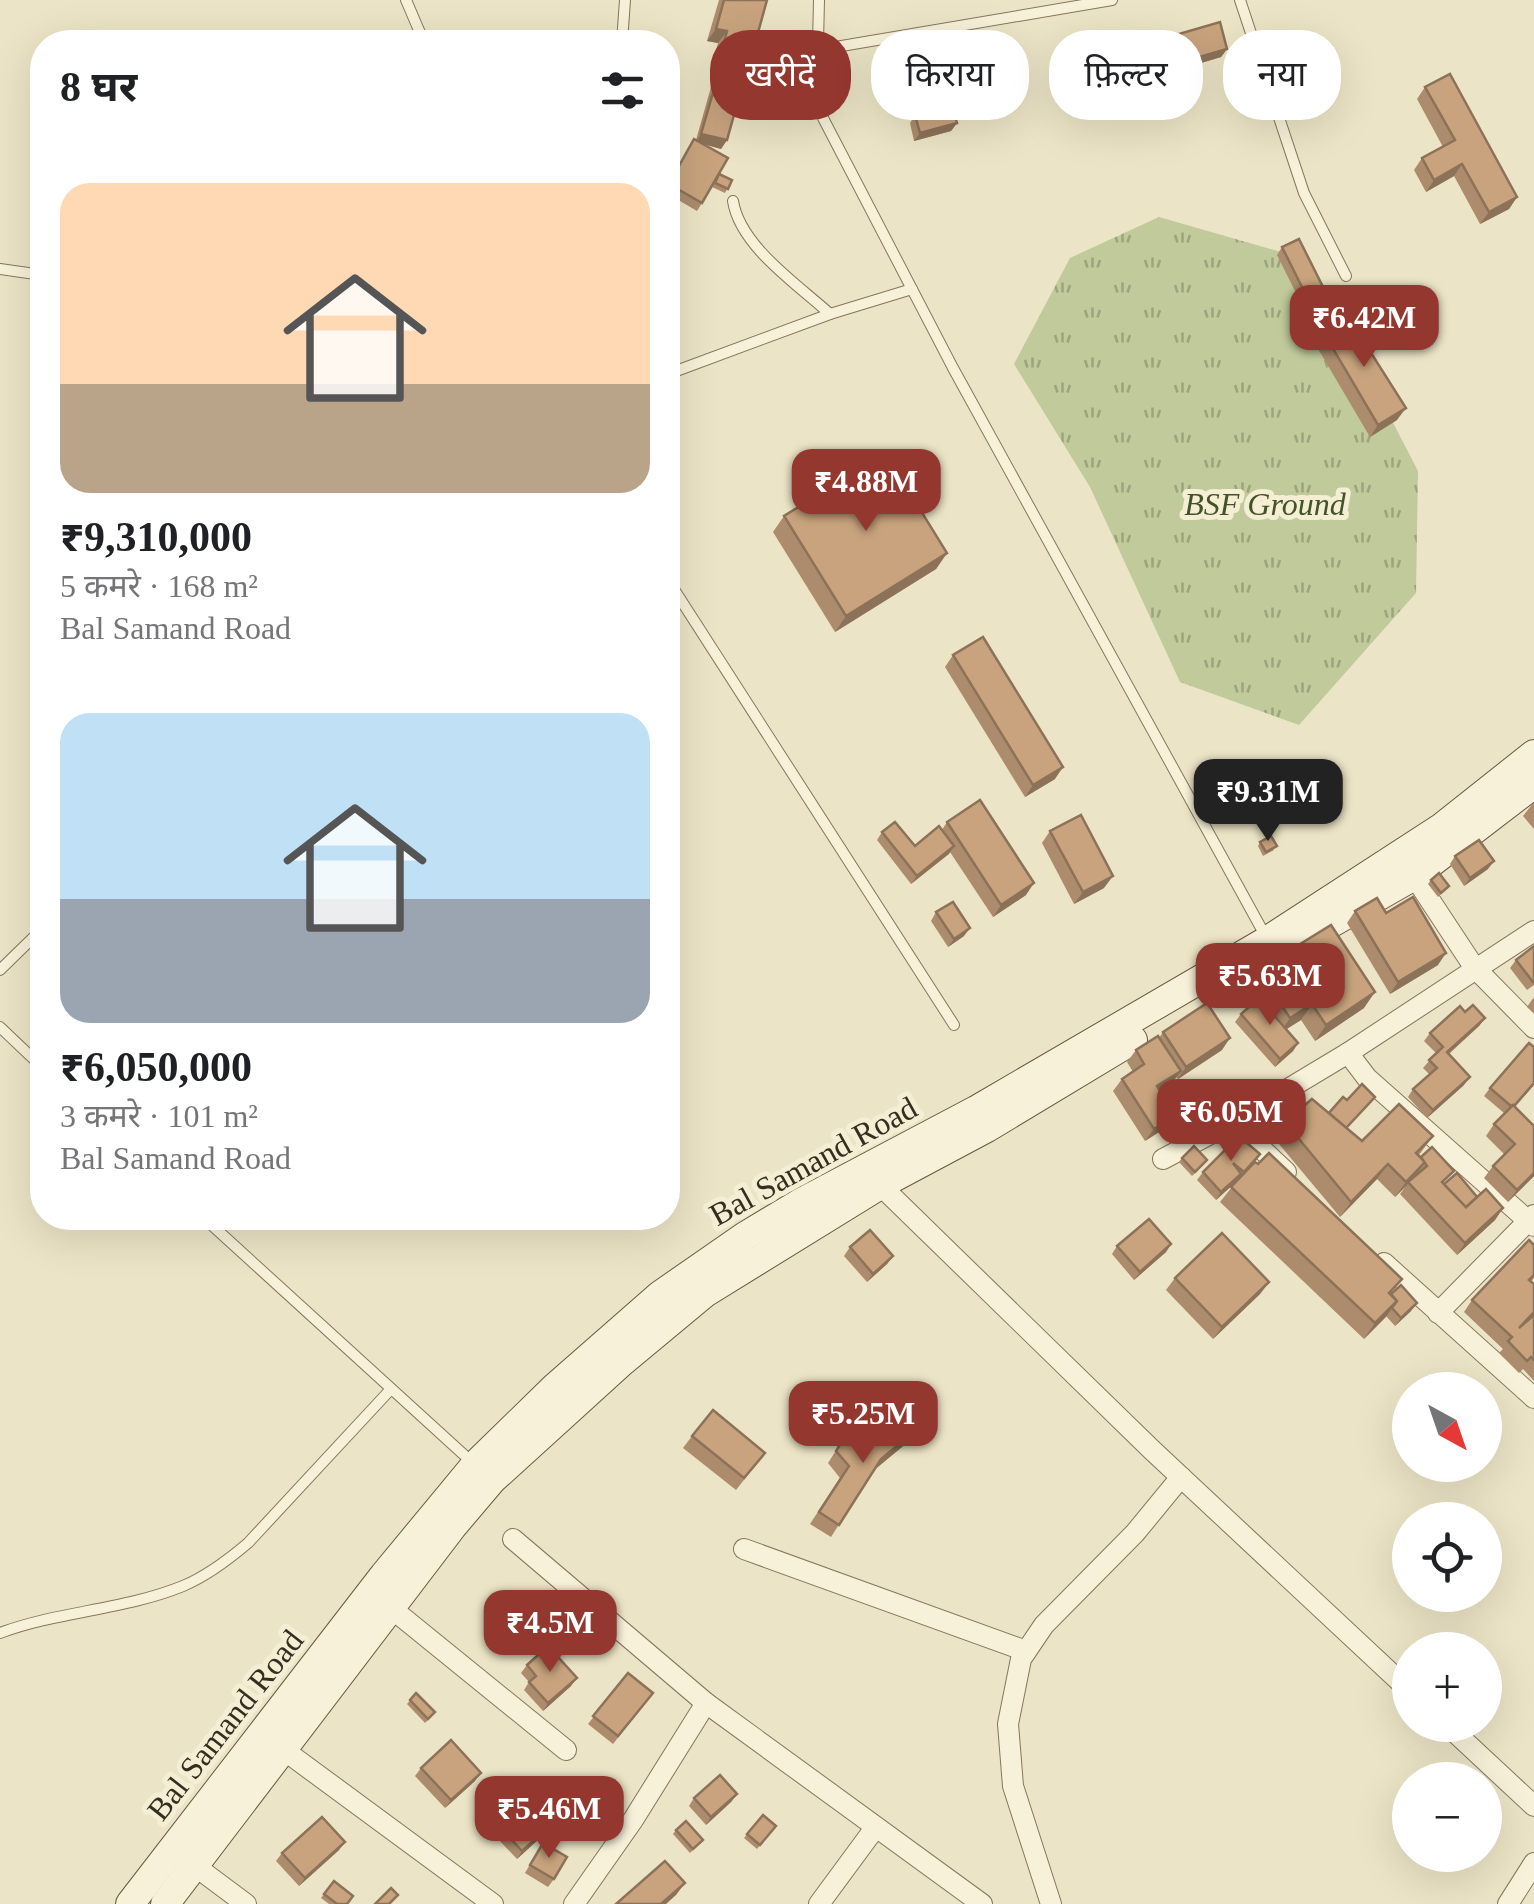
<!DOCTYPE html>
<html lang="hi">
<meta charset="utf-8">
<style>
:root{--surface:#fff;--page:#f6f6f6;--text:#202124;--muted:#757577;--accent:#93372f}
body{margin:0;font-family:"Times New Roman","Noto Sans Devanagari",serif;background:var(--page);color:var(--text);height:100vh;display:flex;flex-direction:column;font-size:38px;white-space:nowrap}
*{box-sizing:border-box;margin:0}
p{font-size:32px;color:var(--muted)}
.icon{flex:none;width:55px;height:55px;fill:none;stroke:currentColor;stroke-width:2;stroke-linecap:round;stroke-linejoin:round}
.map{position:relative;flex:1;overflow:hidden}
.panel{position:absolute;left:30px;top:30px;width:650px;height:1200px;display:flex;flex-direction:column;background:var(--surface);border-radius:40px;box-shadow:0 10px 40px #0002}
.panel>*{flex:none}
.banner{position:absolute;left:710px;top:30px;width:672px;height:90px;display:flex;gap:20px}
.needle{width:65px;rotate:140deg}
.buttons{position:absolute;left:1392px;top:1372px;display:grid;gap:20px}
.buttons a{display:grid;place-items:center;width:110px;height:110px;border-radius:50%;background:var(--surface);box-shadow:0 10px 40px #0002;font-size:50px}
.price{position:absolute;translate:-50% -85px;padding:0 22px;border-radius:20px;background:var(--accent);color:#fff;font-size:32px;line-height:65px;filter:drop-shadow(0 2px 5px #0008)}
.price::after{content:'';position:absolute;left:50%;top:60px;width:30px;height:22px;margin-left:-15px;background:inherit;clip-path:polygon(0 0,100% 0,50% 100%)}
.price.on{background:#222;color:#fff}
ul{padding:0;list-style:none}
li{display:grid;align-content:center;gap:20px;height:530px;padding:0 30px}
li span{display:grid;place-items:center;height:310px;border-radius:30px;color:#555}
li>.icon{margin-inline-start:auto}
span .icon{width:180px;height:180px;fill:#fffc;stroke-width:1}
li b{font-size:42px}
h2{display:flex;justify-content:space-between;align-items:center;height:120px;padding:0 30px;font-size:42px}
.chip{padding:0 35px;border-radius:40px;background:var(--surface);box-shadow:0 10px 40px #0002;font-size:35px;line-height:90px}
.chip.on{background:var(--accent);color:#fff}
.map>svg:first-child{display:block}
.grass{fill:url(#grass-tufts)}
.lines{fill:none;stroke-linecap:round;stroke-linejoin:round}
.lane-casing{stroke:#86765c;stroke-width:12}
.street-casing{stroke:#86765c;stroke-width:22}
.secondary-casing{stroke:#68573f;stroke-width:30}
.lane{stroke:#f7f1d9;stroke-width:10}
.street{stroke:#f7f1d9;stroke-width:20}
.secondary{stroke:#f7f1d9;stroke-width:28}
.wall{fill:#ac8c6c}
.shaded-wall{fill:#8c7258}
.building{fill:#c8a37d;stroke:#8c7258;stroke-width:2.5}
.labels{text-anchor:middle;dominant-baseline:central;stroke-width:10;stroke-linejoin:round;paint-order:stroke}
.park-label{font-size:32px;font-style:italic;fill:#445327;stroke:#f4eed5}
.street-label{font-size:32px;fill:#372d1f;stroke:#f4eed5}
</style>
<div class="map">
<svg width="1534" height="1904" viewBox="0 0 1534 1904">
<defs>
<pattern id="grass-tufts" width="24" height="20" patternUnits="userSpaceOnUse" patternTransform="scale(2.5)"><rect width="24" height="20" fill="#c0ca9a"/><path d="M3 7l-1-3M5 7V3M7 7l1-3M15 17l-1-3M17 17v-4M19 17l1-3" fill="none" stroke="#9da47d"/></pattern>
</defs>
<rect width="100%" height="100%" fill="#ece4c6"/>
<polygon class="grass" points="1159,217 1309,260 1418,471 1416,593 1299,725 1180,682 1090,487 1014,364 1070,258"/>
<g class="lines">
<defs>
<g id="lane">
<polyline points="406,0 424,42"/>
<polyline points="819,0 817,86 823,118 953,368 1266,937"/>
<polyline points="1240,0 1304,193 1346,276"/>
<polyline points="622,42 625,0"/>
<polyline points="818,50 1112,0"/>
<path d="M733,201C740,246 797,284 830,314"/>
<polyline points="0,269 42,275"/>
<polyline points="668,374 830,314 912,289"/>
<polyline points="668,580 954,1025"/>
<polyline points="0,970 42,929"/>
<polyline points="0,1027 42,1067"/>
<polyline points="204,1218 474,1464"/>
<path d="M0,1633C59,1611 124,1610 183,1586C207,1576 228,1560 248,1543L391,1389"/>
</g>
<g id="street">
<polyline points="1414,876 1474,967 1534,1028"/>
<polyline points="1348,1053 1367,1078 1534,1226"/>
<polyline points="1233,1122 1286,1172"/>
<polyline points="1163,1159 1233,1122 1348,1053 1534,931"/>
<polyline points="880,1185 1152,1450 1410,1691"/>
<polyline points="1384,1263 1534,1398"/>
<polyline points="1438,1313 1534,1215"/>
<polyline points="513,1539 706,1703 982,1904"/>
<polyline points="744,1549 1026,1651"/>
<polyline points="391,1608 566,1750"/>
<polyline points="1447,1725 1534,1806"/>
<polyline points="273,1742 493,1904"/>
<polyline points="195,1866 246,1904"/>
<polyline points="574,1904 633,1820 706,1703"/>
<polyline points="819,1904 875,1828"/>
<polyline points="1051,1904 1013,1786 1008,1724 1021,1659 1044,1625 1135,1533 1181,1477"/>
<polyline points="1508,1904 1534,1863"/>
</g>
<g id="secondary">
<polyline points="1286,949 1414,876 1534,784"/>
<polyline points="130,1904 384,1575 475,1465 555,1387 660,1295 745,1236 800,1203 976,1110 1268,940 1442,827 1534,754"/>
<polyline points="165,1904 453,1526 492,1480 622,1362 705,1293 880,1185 987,1128 1133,1040"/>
</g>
</defs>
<use href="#lane" class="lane-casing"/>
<use href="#street" class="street-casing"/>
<use href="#secondary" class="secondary-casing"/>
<use href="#lane" class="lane"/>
<use href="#street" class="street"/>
<use href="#secondary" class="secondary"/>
</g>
<g class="wall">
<polygon points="719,0 767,0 751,58 743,70 713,62 718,43 707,41"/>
<polygon points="1151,42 1227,49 1221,57 1191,66 1187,54 1149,65 1145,50"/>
<polygon points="719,72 727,140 721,149 701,143 702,203 697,211 668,194 668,185 688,148 694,139 696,140 713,80"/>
<polygon points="1425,87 1517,197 1509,209 1480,224 1454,176 1426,192 1414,170 1422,158 1443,147 1417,99"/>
<polygon points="933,114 957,123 951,131 914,141 910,123 915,115"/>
<polygon points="719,174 732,180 725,193 712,187"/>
<polygon points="1282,247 1321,303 1305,311 1277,255"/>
<polygon points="1322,330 1397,420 1370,437 1314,342"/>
<polygon points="784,516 947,553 936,569 835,632 773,532"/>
<polygon points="953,655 1055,779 1025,797 945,667"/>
<polygon points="1534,802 1534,829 1523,816"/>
<polygon points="947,822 1026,895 993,917 950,852 911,884 877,840 882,832 915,846 942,830"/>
<polygon points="1050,831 1104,888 1074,904 1042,843"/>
<polygon points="1260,842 1274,850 1263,856 1258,846"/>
<polygon points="1455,856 1488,869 1464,886 1450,864"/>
<polygon points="1431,880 1449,886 1438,897 1428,884"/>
<polygon points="1355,911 1386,913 1438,965 1390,994 1347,923"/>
<polygon points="936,912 964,936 948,947 931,921"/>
<polygon points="1534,946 1534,985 1527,990 1510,968 1516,960"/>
<polygon points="1258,970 1364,1008 1315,1041 1301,1020 1286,1029 1298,1043 1293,1051 1275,1067 1235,1022 1241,1014 1257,1000 1247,986"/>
<polygon points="1534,997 1534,1013 1527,1007"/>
<polygon points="1465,1012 1485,1018 1479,1026 1449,1054 1464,1085 1427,1118 1408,1097 1413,1089 1429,1074 1423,1068 1436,1053 1424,1041 1430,1033"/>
<polygon points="1163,1032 1222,1050 1178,1079 1176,1077 1172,1083 1160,1091 1185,1113 1172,1122 1172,1120 1167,1127 1145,1141 1113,1091 1122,1079 1133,1072 1127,1062 1136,1050 1159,1038"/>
<polygon points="1534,1047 1534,1085 1515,1107 1534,1176 1508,1202 1484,1178 1493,1166 1505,1155 1486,1136 1494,1124 1504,1113 1484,1096 1490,1088"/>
<polygon points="1375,1097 1347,1128 1362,1141 1433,1136 1419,1155 1444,1184 1503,1208 1495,1220 1457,1255 1400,1194 1406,1186 1395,1197 1377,1179 1340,1217 1274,1138 1285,1122 1329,1113 1347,1100"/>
<polygon points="1182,1158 1204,1164 1192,1176 1179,1162"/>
<polygon points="1254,1162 1392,1294 1411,1311 1395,1326 1386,1316 1364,1339 1220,1202 1236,1182 1216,1200 1197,1180 1203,1172"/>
<polygon points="1171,1244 1166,1252 1134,1280 1112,1254 1117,1246"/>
<polygon points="1534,1245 1534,1278 1531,1282 1534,1285 1534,1381 1523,1369 1519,1373 1499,1353 1503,1349 1464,1312 1472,1300"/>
<polygon points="850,1247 893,1256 887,1264 867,1282 844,1256"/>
<polygon points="1175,1278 1269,1282 1260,1294 1213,1339 1166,1290"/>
<polygon points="916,1430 908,1442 874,1470 831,1537 810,1524 840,1478 828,1463 844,1438 860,1449"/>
<polygon points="692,1436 765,1453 736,1490 683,1448"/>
<polygon points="527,1665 571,1686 543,1711 524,1690 529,1682 521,1673"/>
<polygon points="628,1673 647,1701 613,1744 588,1724"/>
<polygon points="416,1693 432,1716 425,1723 407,1704"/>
<polygon points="421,1768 475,1781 445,1808 415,1776"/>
<polygon points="737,1794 731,1802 706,1825 689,1806 694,1798"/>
<polygon points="763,1815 776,1826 757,1849 744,1838"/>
<polygon points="559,1818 553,1826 517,1859 497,1838 503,1830"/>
<polygon points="676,1830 703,1840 690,1853 673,1834"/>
<polygon points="339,1850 299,1886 276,1861 282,1853"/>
<polygon points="538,1851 554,1879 548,1887 525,1873"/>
<polygon points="334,1881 347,1904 329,1904 321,1898"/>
</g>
<g class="shaded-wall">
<polygon points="716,29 727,31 718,43 707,41"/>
<polygon points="1193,46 1187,54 1149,65 1155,57"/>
<polygon points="1227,49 1221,57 1191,66 1196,58"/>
<polygon points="722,50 751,58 743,70 713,62"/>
<polygon points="957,123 951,131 914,141 920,133"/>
<polygon points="701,134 727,140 721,149 696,142"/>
<polygon points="1462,164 1454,176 1426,192 1434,180"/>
<polygon points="1517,197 1509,209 1480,224 1489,212"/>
<polygon points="1327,295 1321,303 1305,311 1310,303"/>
<polygon points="1406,408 1397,420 1370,437 1378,425"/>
<polygon points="947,553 936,569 835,632 846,616"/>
<polygon points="1063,767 1055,779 1025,797 1033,785"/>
<polygon points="954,846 949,854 911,884 917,876"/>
<polygon points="1494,861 1488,869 1464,886 1470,878"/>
<polygon points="1113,876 1104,888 1074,904 1083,892"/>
<polygon points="1034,883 1026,895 993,917 1001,905"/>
<polygon points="970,928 964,936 948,947 954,939"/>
<polygon points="1446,953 1438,965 1390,994 1398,982"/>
<polygon points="1375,992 1364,1008 1315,1041 1326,1025"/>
<polygon points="1312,1004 1301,1020 1279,1034 1290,1018"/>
<polygon points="1485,1018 1479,1026 1441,1060 1447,1052"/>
<polygon points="1230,1038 1222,1050 1178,1079 1186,1067"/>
<polygon points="1298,1043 1293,1051 1275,1067 1280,1059"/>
<polygon points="1181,1071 1172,1083 1148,1098 1157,1086"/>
<polygon points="1470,1077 1464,1085 1427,1118 1433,1110"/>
<polygon points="1175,1115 1167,1127 1145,1141 1154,1129"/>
<polygon points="1425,1162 1414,1178 1395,1197 1406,1182"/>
<polygon points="1388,1164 1377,1179 1340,1217 1351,1202"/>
<polygon points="1534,1173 1534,1176 1508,1202 1517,1190"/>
<polygon points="1241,1174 1236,1182 1216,1200 1221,1192"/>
<polygon points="1503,1208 1495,1220 1457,1255 1465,1243"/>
<polygon points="1171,1244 1166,1252 1134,1280 1140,1272"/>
<polygon points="893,1256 887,1264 867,1282 873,1274"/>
<polygon points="1269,1282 1260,1294 1213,1339 1222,1327"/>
<polygon points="1397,1301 1386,1317 1364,1339 1375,1323"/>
<polygon points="1417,1303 1411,1311 1395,1326 1401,1318"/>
<polygon points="916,1430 908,1442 873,1471 881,1459"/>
<polygon points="577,1678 571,1686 543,1711 548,1703"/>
<polygon points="481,1773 475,1781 445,1808 451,1800"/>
<polygon points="737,1794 731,1802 706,1825 711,1817"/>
<polygon points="559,1818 553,1826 517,1859 522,1851"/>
<polygon points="345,1842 339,1850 299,1886 305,1878"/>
<polygon points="685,1883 676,1895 666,1904 661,1904"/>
</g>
<g class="building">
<polygon points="724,0 767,0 751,58 722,50 727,31 716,29"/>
<polygon points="1220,22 1227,49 1196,58 1193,46 1155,57 1151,42"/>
<polygon points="719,72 744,79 727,140 701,134"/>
<polygon points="1450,74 1517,197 1489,212 1462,164 1434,180 1422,158 1455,140 1425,87"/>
<polygon points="953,109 957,123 920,133 915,115 932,110 933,114"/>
<polygon points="694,139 728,158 702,203 669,184"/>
<polygon points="719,174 732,180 728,189 715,183"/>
<polygon points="1299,239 1327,295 1310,303 1282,247"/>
<polygon points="1347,315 1406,408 1378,425 1322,330"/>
<polygon points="885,453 947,553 846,616 784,516"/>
<polygon points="983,637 1063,767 1033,785 953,655"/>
<polygon points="980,800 1034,883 1001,905 947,822"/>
<polygon points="1081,815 1113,876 1083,892 1050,831"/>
<polygon points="895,822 915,846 939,826 954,846 917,876 882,832"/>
<polygon points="1271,836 1277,846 1266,852 1260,842"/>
<polygon points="1479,840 1494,861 1470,878 1455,856"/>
<polygon points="1439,873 1449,886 1441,893 1431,880"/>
<polygon points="1413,897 1446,953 1398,982 1355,911 1377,898 1386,913"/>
<polygon points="953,902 970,928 954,939 936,912"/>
<polygon points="1331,925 1375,992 1326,1025 1312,1004 1290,1018 1258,970"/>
<polygon points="1534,946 1534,981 1533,982 1516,960"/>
<polygon points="1259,998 1298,1043 1280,1059 1241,1014"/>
<polygon points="1207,1003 1230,1038 1186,1067 1163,1032"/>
<polygon points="1473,1005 1485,1018 1447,1052 1470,1077 1433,1110 1413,1089 1437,1068 1429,1060 1443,1047 1430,1033 1460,1006 1465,1012"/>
<polygon points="1158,1036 1181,1071 1157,1086 1175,1115 1154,1129 1122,1079 1144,1064 1136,1050"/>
<polygon points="1529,1043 1534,1047 1534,1083 1514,1106 1513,1105 1511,1106 1490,1088"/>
<polygon points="1362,1084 1375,1097 1346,1128 1329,1113 1343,1097 1347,1100"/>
<polygon points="1172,1087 1188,1109 1175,1118 1162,1095"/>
<polygon points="1312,1099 1362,1141 1399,1104 1433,1136 1416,1153 1425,1162 1406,1182 1388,1164 1351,1202 1285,1122"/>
<polygon points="1513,1105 1534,1126 1534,1173 1517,1190 1493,1166 1515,1144 1494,1124"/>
<polygon points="1239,1136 1260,1154 1244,1172 1233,1163 1241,1174 1221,1192 1203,1172"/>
<polygon points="1194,1146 1207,1160 1195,1172 1182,1158"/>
<polygon points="1432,1147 1454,1171 1442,1182 1466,1207 1486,1189 1503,1208 1465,1243 1408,1182 1427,1166 1421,1157"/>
<polygon points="1269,1153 1402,1279 1389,1293 1397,1301 1375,1323 1231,1187 1255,1162 1258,1164"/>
<polygon points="1457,1173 1477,1197 1466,1207 1444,1184"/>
<polygon points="1149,1219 1171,1244 1140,1272 1117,1246"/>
<polygon points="870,1230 893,1256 873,1274 850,1247"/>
<polygon points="1222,1233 1269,1282 1222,1327 1175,1278"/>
<polygon points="1529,1240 1534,1245 1534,1275 1529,1280 1534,1284 1534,1312 1519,1328 1534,1315 1534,1360 1531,1357 1527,1361 1508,1341 1512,1337 1472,1300"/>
<polygon points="1401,1285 1417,1303 1401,1318 1392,1308 1397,1301 1391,1294"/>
<polygon points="713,1410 765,1453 744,1478 692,1436"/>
<polygon points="903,1413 916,1430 881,1459 839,1525 819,1512 849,1466 836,1451 844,1438 860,1449"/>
<polygon points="548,1646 577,1678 548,1703 529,1682 536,1676 527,1665"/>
<polygon points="628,1673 653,1693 618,1736 593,1716"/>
<polygon points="416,1693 435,1712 428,1719 410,1700"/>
<polygon points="451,1740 481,1773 451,1800 421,1768"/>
<polygon points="720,1775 737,1794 711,1817 694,1798"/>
<polygon points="539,1797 559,1818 522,1851 503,1830"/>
<polygon points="763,1815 776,1826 760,1845 747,1834"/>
<polygon points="322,1817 345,1842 305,1878 282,1853"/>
<polygon points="686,1821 703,1840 693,1849 676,1830"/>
<polygon points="543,1843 567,1857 554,1879 530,1865"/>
<polygon points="665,1861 685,1883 661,1904 616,1904"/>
<polygon points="334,1881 353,1896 347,1904 337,1904 324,1894"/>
<polygon points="391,1888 398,1895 389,1904 375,1904"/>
</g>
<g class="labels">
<g class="park-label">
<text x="1265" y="504">BSF Ground</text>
</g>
<g class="street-label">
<text transform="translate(813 1161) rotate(-29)">Bal Samand Road</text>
<text transform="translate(225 1725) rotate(-52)">Bal Samand Road</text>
</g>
</g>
</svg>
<div class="buttons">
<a><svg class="needle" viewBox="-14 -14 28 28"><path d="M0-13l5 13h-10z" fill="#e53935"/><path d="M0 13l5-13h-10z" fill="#757577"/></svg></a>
<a><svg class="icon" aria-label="locate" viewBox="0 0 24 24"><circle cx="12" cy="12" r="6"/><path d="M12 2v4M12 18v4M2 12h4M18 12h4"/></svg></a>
<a>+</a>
<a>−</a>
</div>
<b class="price" style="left:1364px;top:370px">₹6.42M</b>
<b class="price" style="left:866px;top:534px">₹4.88M</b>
<b class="price on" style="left:1268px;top:844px">₹9.31M</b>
<b class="price" style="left:1270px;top:1028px">₹5.63M</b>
<b class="price" style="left:1231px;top:1164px">₹6.05M</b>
<b class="price" style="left:863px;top:1466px">₹5.25M</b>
<b class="price" style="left:550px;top:1675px">₹4.5M</b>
<b class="price" style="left:549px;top:1861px">₹5.46M</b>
<div class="banner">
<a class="chip on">खरीदें</a>
<a class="chip">किराया</a>
<a class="chip">फ़िल्टर</a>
<a class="chip">नया</a>
</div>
<section class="panel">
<h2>8 घर<svg class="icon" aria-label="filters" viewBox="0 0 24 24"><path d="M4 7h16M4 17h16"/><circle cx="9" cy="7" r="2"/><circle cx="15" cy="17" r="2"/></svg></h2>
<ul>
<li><span style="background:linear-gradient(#ffd9b3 65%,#b9a48a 0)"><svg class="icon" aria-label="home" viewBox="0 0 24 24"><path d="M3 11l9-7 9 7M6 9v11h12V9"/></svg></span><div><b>₹9,310,000</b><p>5 कमरे · 168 m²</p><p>Bal Samand Road</p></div></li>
<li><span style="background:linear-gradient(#bfe0f5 60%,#9aa5b1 0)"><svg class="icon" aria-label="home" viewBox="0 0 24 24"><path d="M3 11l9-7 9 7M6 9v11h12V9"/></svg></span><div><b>₹6,050,000</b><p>3 कमरे · 101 m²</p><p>Bal Samand Road</p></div></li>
</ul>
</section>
</div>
